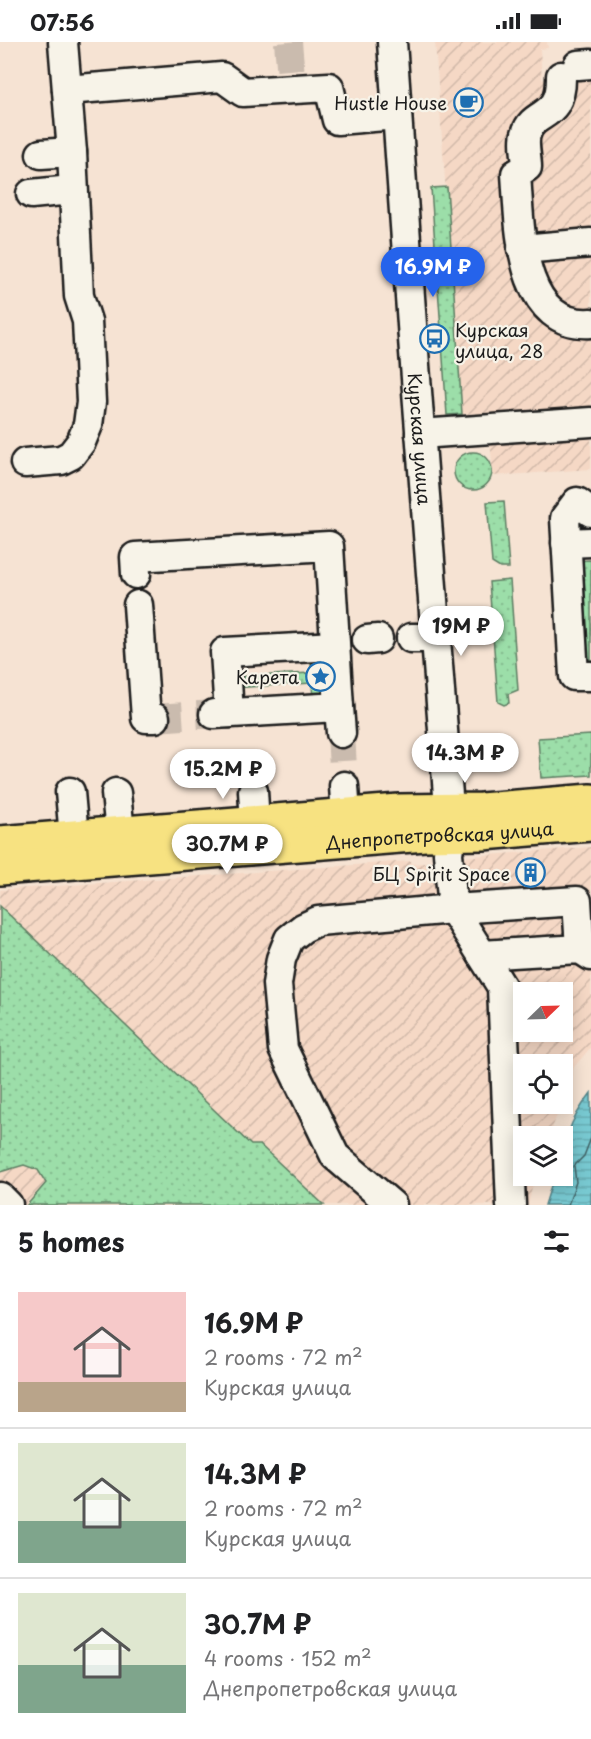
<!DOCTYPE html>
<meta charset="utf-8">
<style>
:root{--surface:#fff;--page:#f2f2f2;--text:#202124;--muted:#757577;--line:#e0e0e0;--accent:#2563eb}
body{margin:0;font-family:"Playpen Sans",sans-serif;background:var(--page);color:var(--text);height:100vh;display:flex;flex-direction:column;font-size:22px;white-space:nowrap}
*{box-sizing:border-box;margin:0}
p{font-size:20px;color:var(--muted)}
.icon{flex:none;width:33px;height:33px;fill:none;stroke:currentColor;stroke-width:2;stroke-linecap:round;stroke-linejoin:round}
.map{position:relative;height:1163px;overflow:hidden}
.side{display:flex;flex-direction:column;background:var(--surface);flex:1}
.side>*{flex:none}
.needle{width:39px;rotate:67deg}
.fabs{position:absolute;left:513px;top:940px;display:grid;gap:12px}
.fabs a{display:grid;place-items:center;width:60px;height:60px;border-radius:0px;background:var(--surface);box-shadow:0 3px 15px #0003;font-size:30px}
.price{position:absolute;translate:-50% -51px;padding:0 14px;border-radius:21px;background:#fff;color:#222;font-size:20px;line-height:39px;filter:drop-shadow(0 2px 3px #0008)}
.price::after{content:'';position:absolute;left:50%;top:36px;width:18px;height:14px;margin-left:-9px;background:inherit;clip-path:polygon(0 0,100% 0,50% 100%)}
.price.selected{background:var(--accent);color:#fff}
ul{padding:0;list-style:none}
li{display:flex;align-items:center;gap:18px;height:150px;padding:0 18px}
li+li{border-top:2px solid var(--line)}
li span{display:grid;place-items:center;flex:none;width:168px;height:120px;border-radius:0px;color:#555}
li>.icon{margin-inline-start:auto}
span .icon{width:72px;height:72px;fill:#fffc;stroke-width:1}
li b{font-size:26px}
h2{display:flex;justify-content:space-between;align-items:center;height:72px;padding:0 18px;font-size:26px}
.status{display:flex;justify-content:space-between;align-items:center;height:42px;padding:0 30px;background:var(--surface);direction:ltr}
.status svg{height:16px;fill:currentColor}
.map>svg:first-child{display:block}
.industrial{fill:url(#industrial-furrows);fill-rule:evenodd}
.grass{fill:url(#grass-dots);stroke:#5c7d62;stroke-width:1.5}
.water{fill:url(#water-rules);stroke:#538489;stroke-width:1.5}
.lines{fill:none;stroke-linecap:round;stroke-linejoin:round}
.shore{stroke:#416164;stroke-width:1.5}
.minor-tunnel{stroke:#cabbae;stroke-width:28;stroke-dasharray:28 14;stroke-linecap:butt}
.minor-casing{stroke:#1c1c1c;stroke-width:33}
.major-casing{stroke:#1c1c1c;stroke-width:38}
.minor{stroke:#f7f3e8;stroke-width:28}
.major{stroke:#f7e281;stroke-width:33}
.labels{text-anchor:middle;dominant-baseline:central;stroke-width:4.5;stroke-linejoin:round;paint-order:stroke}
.poi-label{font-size:18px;fill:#1c1c1c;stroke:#f7f3e8;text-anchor:end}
.street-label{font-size:18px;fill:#1c1c1c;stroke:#f7f3e8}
</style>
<div class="status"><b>07:56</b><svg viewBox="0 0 49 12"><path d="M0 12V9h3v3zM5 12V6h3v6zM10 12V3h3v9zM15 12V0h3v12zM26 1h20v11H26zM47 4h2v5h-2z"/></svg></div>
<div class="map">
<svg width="591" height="1163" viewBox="0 0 591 1163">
<defs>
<pattern id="industrial-furrows" width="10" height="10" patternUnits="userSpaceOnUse" patternTransform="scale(1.5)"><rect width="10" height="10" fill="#f5d8c5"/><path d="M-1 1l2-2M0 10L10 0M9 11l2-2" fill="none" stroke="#d1b9a9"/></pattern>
<pattern id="grass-dots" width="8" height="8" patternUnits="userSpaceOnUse" patternTransform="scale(1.5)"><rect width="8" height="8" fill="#9cdea9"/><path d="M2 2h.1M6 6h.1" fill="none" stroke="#86be91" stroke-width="1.8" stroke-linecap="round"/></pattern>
<pattern id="water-rules" width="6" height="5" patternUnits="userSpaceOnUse" patternTransform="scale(1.5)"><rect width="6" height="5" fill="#78c9d1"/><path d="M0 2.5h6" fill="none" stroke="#67acb3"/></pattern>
</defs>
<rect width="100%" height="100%" fill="#f6e3d3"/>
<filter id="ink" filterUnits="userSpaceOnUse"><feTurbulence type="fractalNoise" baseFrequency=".0167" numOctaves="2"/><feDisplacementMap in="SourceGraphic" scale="12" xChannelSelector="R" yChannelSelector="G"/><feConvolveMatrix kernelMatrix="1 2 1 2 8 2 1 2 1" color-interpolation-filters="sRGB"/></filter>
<g filter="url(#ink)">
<g class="industrial">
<polygon points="435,0 547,0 548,6 540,7 542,38 572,30 591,29 591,427 493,434 488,371 462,372"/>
<path d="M591,805V1005L574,1025L563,1056L562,1023H524V1062H561L549,1095H524V1134H535L528,1163H0V848L411,819L412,822L435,820L437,817ZM524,951H562V990H524Z"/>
</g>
<g class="grass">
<polygon points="447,145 462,372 447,373 431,146"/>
<circle cx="473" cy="429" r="19"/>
<polygon points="504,459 509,526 500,526 492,521 487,460"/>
<polygon points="591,518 591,643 564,645 556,520"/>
<polygon points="510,538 518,648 508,652 509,661 504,663 498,660 489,540"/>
<polygon points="325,611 325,657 313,658 312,641 233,646 232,635 311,631 311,612"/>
<polygon points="591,693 591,733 541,736 538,696"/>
<polygon points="0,864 251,1103 260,1103 324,1163 27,1163 46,1141 38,1128 24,1123 0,1130"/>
</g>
<path class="water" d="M591,1051V1163H545L554,1134H562C562,1099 570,1078 591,1051Z"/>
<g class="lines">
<polyline class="shore" points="568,1163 576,1140 574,1124 584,1114 591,1096"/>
<g class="minor-tunnel">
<polyline points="288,0 291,34"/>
<polyline points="155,676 214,672"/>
<polyline points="341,691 344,744"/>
</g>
<defs>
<g id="minor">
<path id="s1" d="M392,0L413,297L451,792L448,811L453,867L502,945L511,1163"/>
<polyline points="578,23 591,22"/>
<path d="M561,34C562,79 533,67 526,92C523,101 527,115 527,125L516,132C520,183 518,286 591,281"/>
<polyline points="67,48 222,35 243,50 329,45 337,78 397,73"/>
<polyline points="41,112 72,110"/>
<polyline points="31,152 72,148"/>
<polyline points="522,207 591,201"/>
<polyline points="420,392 591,380"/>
<polyline points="25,421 61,418 71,413 81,400 88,383 91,360 87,279 79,254 72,110 63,0"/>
<polyline points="591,470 577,460 565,476 574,634 591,634"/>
<polyline points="566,501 591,500"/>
<polyline points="136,532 135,515 329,504 339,665 214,672"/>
<polyline points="138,563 146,676 155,676"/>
<polyline points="411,596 436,596"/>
<polyline points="367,598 378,597"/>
<polyline points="339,665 341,691"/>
<polyline points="229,671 225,610 335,604"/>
<polyline points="344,744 346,774"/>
<polyline points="253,749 255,781"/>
<polyline points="70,750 74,795"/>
<polyline points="116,751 120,791"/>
<polyline points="482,913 580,907 591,914"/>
<polyline points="0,1155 8,1163"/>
<polyline points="392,1163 335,1114 283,1007 277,942 281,917 289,897 303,886 318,879 453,867 577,859 580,907"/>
</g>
<g id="major">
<polyline points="0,801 399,769 481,768 591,759"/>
<path id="s2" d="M0,826L425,792L483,791L591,782"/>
</g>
</defs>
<use href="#minor" class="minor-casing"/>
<use href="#major" class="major-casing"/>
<use href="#minor" class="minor"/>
<use href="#major" class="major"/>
</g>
</g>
<defs>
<symbol id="cafe-ring" viewBox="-11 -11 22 22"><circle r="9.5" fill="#f7f3e8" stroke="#1f6fb2" stroke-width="1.5"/><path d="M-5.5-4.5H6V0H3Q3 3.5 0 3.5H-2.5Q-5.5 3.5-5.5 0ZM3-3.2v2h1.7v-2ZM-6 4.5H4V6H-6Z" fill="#1f6fb2"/></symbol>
<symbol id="bus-ring" viewBox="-11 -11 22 22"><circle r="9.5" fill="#f7f3e8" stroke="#1f6fb2" stroke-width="1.5"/><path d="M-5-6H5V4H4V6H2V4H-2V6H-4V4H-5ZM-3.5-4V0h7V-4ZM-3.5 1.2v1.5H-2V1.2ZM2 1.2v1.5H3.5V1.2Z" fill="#1f6fb2"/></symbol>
<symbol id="sight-ring" viewBox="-11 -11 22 22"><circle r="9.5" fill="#f7f3e8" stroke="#1f6fb2" stroke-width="1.5"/><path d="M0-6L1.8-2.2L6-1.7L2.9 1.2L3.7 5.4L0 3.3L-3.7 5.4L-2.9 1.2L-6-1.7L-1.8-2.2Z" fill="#1f6fb2"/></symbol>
<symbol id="building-ring" viewBox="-11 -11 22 22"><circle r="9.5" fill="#f7f3e8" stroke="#1f6fb2" stroke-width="1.5"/><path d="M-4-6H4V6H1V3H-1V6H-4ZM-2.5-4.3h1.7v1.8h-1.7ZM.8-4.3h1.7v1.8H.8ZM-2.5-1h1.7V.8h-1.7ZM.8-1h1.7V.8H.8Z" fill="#1f6fb2"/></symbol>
</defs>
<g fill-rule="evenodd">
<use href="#cafe-ring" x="452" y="44" width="33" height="33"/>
<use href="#bus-ring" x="418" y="280" width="33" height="33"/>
<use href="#sight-ring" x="304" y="618" width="33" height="33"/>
<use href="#building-ring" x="514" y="814" width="33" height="33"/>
</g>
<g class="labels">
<g class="poi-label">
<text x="447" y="60">Hustle House</text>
<text x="455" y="287" text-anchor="start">Курская<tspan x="455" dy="21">улица, 28</tspan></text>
<text x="299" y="634">Карета</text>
<text x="510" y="831">БЦ Spirit Space</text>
</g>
<g class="street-label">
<text stroke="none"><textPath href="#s1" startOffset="398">Курская улица</textPath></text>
<text stroke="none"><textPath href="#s2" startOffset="441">Днепропетровская улица</textPath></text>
</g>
</g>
</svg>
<div class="fabs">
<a><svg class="needle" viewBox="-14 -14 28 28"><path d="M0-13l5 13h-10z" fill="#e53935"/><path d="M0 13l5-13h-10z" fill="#757577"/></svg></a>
<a><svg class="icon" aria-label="locate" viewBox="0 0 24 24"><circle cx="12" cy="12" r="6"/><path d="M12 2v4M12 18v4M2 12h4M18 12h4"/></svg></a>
<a><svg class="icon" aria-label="layers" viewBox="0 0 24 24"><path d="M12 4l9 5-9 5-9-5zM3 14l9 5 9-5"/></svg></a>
</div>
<b class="price selected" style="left:433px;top:256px">16.9M ₽</b>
<b class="price" style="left:461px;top:615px">19M ₽</b>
<b class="price" style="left:465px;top:742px">14.3M ₽</b>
<b class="price" style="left:223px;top:758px">15.2M ₽</b>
<b class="price" style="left:227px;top:833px">30.7M ₽</b>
</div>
<section class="side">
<h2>5 homes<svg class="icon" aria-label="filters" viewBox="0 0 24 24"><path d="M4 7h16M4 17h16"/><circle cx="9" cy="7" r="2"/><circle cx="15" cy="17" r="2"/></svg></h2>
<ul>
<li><span style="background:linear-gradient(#f6c9c9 75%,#b9a48a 0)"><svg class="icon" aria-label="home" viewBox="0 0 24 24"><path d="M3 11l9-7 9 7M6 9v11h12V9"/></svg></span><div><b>16.9M ₽</b><p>2 rooms · 72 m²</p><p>Курская улица</p></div></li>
<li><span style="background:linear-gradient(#dfe7d0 65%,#7fa58c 0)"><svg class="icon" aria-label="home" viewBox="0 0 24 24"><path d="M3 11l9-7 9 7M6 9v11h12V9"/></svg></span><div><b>14.3M ₽</b><p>2 rooms · 72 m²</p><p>Курская улица</p></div></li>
<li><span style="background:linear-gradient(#dfe7d0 60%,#7fa58c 0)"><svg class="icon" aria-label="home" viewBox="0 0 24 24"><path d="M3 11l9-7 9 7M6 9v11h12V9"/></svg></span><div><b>30.7M ₽</b><p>4 rooms · 152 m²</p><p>Днепропетровская улица</p></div></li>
</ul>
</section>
